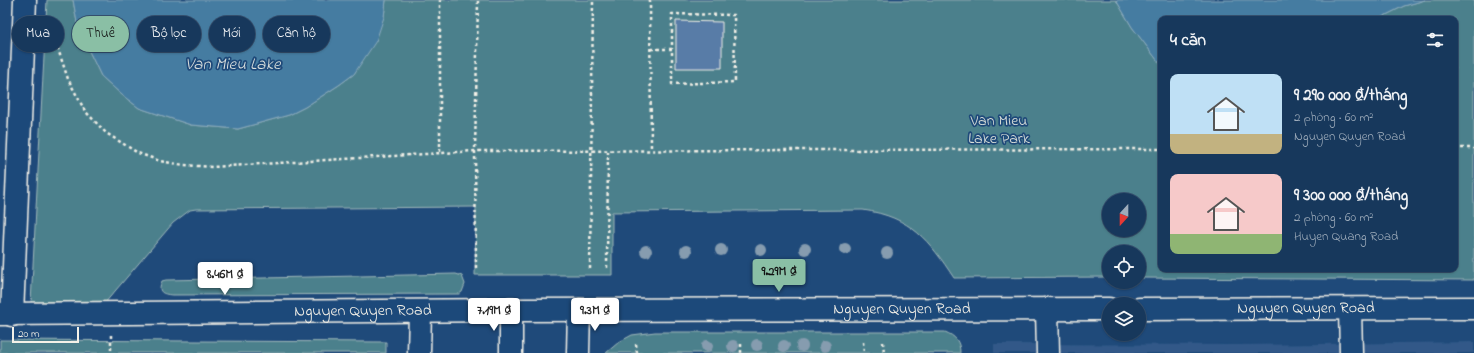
<!DOCTYPE html>
<html lang="vi">
<meta charset="utf-8">
<style>
:root{--surface:#17385c;--page:#244365;--text:#f1f3f6;--muted:#9eacbb;--line:#365272;--accent:#8abfa5}
body{margin:0;font-family:"Indie Flower",sans-serif;background:var(--page);color:var(--text);height:100vh;display:flex;flex-direction:column;font-size:15px;white-space:nowrap}
*{box-sizing:border-box;margin:0}
p{font-size:13px;color:var(--muted)}
.icon{flex:none;width:22px;height:22px;fill:none;stroke:currentColor;stroke-width:2;stroke-linecap:round;stroke-linejoin:round}
.map{position:relative;flex:1;overflow:hidden}
.panel{position:absolute;left:1158px;top:16px;width:300px;height:256px;display:flex;flex-direction:column;background:var(--surface);border-radius:8px;box-shadow:0 1px 3px #0004,0 0 0 1px var(--line)}
.panel>*{flex:none}
.banner{position:absolute;left:12px;top:16px;width:380px;height:36px;display:flex;gap:8px}
.needle{width:26px;rotate:201deg}
.tools{position:absolute;left:1102px;top:193px;display:grid;gap:8px}
.tools a{display:grid;place-items:center;width:44px;height:44px;border-radius:50%;background:var(--surface);box-shadow:0 1px 3px #0004,0 0 0 1px var(--line);font-size:20px}
.scale{position:absolute;left:12px;bottom:10px;width:67px;box-sizing:border-box;padding-left:4px;border:2px solid #f4f1e8;border-top:0;font-size:11px;line-height:14px;white-space:nowrap;color:#f4f1e8;-webkit-text-stroke:3px #1f4a7a;paint-order:stroke}
.price{position:absolute;translate:-50% -34px;padding:0 9px;border-radius:4px;background:#fff;color:#222;font-size:13px;line-height:26px;filter:drop-shadow(0 1px 2px #0008)}
.price::after{content:'';position:absolute;left:50%;top:24px;width:12px;height:9px;margin-left:-6px;background:inherit;clip-path:polygon(0 0,100% 0,50% 100%)}
.price.on{background:var(--accent);color:#111}
ul{padding:0;list-style:none}
li{display:flex;align-items:center;gap:12px;height:100px;padding:0 12px}
li span{display:grid;place-items:center;flex:none;width:112px;height:80px;border-radius:8px;color:#555}
li>.icon{margin-inline-start:auto}
span .icon{width:48px;height:48px;fill:#fffc;stroke-width:1}
li b{font-size:17px}
h2{display:flex;justify-content:space-between;align-items:center;height:48px;padding:0 12px;font-size:17px}
.pill{padding:0 14px;border-radius:18px;background:var(--surface);box-shadow:0 1px 3px #0004,0 0 0 1px var(--line);font-size:14px;line-height:36px}
.pill.on{background:var(--accent);color:#111}
.map>svg:first-child{display:block}
.built{fill:#305988}
.green{fill:#4c808c;stroke:#a0b8ba;fill-rule:evenodd}
.water{fill:#457ca1;stroke:#8babbd}
.building{fill:#587ba7;stroke:#f4f1e8}
.lines{fill:none;stroke-linecap:round;stroke-linejoin:round}
.minor-casing{stroke:#f4f1e8;stroke-width:25}
.path{stroke:#f4f1e8;stroke-width:2.5;stroke-dasharray:3 3;stroke-linecap:butt}
.minor{stroke:#1f4a7a;stroke-width:22}
.tree{fill:#869caf}
.labels{text-anchor:middle;dominant-baseline:central;stroke-width:3.5;stroke-linejoin:round;paint-order:stroke}
.park-label{font-size:16px;fill:#dbe0da;stroke:#1f4a7a}
.street-label{font-size:16px;fill:#f4f1e8;stroke:#1f4a7a}
.water-label{font-size:17px;font-style:italic;fill:#dadfdd;stroke:#1f4a7a}
</style>
<div class="map">
<svg width="1474" height="353" viewBox="0 0 1474 353">
<rect width="100%" height="100%" fill="#1f4a7a"/>
<filter id="ink" filterUnits="userSpaceOnUse"><feTurbulence type="fractalNoise" baseFrequency=".025" numOctaves="2"/><feDisplacementMap in="SourceGraphic" scale="8" xChannelSelector="R" yChannelSelector="G"/><feConvolveMatrix kernelMatrix="1 2 1 2 8 2 1 2 1" color-interpolation-filters="sRGB"/></filter>
<g filter="url(#ink)">
<polygon class="built" points="1474,342 1474,353 994,353 994,344 1237,345"/>
<g class="green">
<path d="M47,0H73L78,28L101,76L122,95L139,108L191,125L238,129L289,115L305,107L339,85L354,74L384,17L386,0H1116L1132,27L1161,65V269H1455V19H1378L1404,6L1425,0H1474V280L1139,278V252H1109V277L954,278C929,240 911,217 863,210L612,212V275H475L476,207L196,209L190,210L173,223L104,304L31,303ZM1109,200H1139V230H1109Z"/>
<path d="M456,274L462,276L465,284L462,292L459,294L172,295C162,294 157,292 162,281L166,280Z"/>
<path d="M655,332H945C955,336 960,341 960,353H606L619,342L632,335Z"/>
<polygon points="0,340 386,342 386,353 0,353"/>
</g>
<g class="water">
<polygon points="73,0 386,0 384,17 376,41 354,74 339,85 305,107 289,115 238,129 191,125 139,108 122,95 101,76 78,28"/>
<polygon points="1116,0 1425,0 1404,6 1378,19 1161,19 1161,65 1132,27"/>
</g>
<polygon class="building" points="676,21 722,22 722,68 676,68"/>
<g class="lines">
<defs>
<g id="minor">
<polyline points="1047,309 1048,353"/>
<path id="s1" d="M1139,309L1474,308"/>
<polyline points="1350,309 1351,353"/>
<polyline points="511,310 511,353"/>
<path id="s2" d="M0,314L511,310L1109,309"/>
<polyline points="12,315 25,0"/>
<polyline points="419,353 420,312"/>
<polyline points="578,353 579,310"/>
</g>
</defs>
<use href="#minor" class="minor-casing"/>
<g class="path">
<polyline points="650,0 651,150"/>
<polyline points="47,26 57,46 68,79 85,111 106,133 138,153 160,161 184,165 212,167 475,151 1161,149"/>
<polyline points="651,49 672,49 672,84 735,82 734,15 672,14 672,49"/>
<polyline points="1455,148 1474,148"/>
<polyline points="440,152 440,0"/>
<polyline points="476,268 475,151 478,0"/>
<polyline points="607,268 608,150"/>
<polyline points="590,269 593,0"/>
<polyline points="111,335 111,353"/>
<polyline points="863,342 864,353"/>
<polyline points="883,342 884,353"/>
<polyline points="636,344 637,353"/>
<polyline points="741,353 741,342"/>
</g>
<use href="#minor" class="minor"/>
</g>
<g class="tree">
<circle cx="805" cy="249" r="6"/>
<circle cx="845" cy="249" r="6"/>
<circle cx="721" cy="250" r="6"/>
<circle cx="761" cy="250" r="6"/>
<circle cx="646" cy="251" r="6"/>
<circle cx="686" cy="251" r="6"/>
<circle cx="887" cy="253" r="6"/>
<circle cx="757" cy="345" r="6"/>
<circle cx="707" cy="346" r="6"/>
<circle cx="733" cy="346" r="6"/>
<circle cx="784" cy="346" r="6"/>
<circle cx="802" cy="346" r="6"/>
<circle cx="825" cy="346" r="6"/>
</g>
</g>
<g class="labels">
<g class="park-label">
<text x="999" y="121">Van Mieu<tspan x="999" dy="18">Lake Park</tspan></text>
</g>
<g class="street-label">
<text stroke="none"><textPath href="#s1" startOffset="167">Nguyen Quyen Road</textPath></text>
<text stroke="none"><textPath href="#s2" startOffset="902">Nguyen Quyen Road</textPath></text>
<text stroke="none"><textPath href="#s2" startOffset="363">Nguyen Quyen Road</textPath></text>
</g>
<g class="water-label">
<text x="233" y="64">Van Mieu Lake</text>
</g>
</g>
</svg>
<div class="tools">
<a><svg class="needle" viewBox="-14 -14 28 28"><path d="M0-13l5 13h-10z" fill="#e53935"/><path d="M0 13l5-13h-10z" fill="#9eacbb"/></svg></a>
<a><svg class="icon" aria-label="locate" viewBox="0 0 24 24"><circle cx="12" cy="12" r="6"/><path d="M12 2v4M12 18v4M2 12h4M18 12h4"/></svg></a>
<a><svg class="icon" aria-label="layers" viewBox="0 0 24 24"><path d="M12 4l9 5-9 5-9-5zM3 14l9 5 9-5"/></svg></a>
</div>
<div class="scale">20 m</div>
<b class="price on" style="left:779px;top:293px">9.29M ₫</b>
<b class="price" style="left:225px;top:296px">8.46M ₫</b>
<b class="price" style="left:494px;top:332px">7.19M ₫</b>
<b class="price" style="left:595px;top:332px">9.3M ₫</b>
<div class="banner">
<a class="pill">Mua</a>
<a class="pill on">Thuê</a>
<a class="pill">Bộ lọc</a>
<a class="pill">Mới</a>
<a class="pill">Căn hộ</a>
</div>
<section class="panel">
<h2>4 căn<svg class="icon" aria-label="filters" viewBox="0 0 24 24"><path d="M4 7h16M4 17h16"/><circle cx="9" cy="7" r="2"/><circle cx="15" cy="17" r="2"/></svg></h2>
<ul>
<li><span style="background:linear-gradient(#bfe0f5 75%,#c2b280 0)"><svg class="icon" aria-label="home" viewBox="0 0 24 24"><path d="M3 11l9-7 9 7M6 9v11h12V9"/></svg></span><div><b>9 290 000 ₫/tháng</b><p>2 phòng · 60 m²</p><p>Nguyen Quyen Road</p></div></li>
<li><span style="background:linear-gradient(#f6c9c9 75%,#8fb573 0)"><svg class="icon" aria-label="home" viewBox="0 0 24 24"><path d="M3 11l9-7 9 7M6 9v11h12V9"/></svg></span><div><b>9 300 000 ₫/tháng</b><p>2 phòng · 60 m²</p><p>Huyen Quang Road</p></div></li>
</ul>
</section>
</div>
